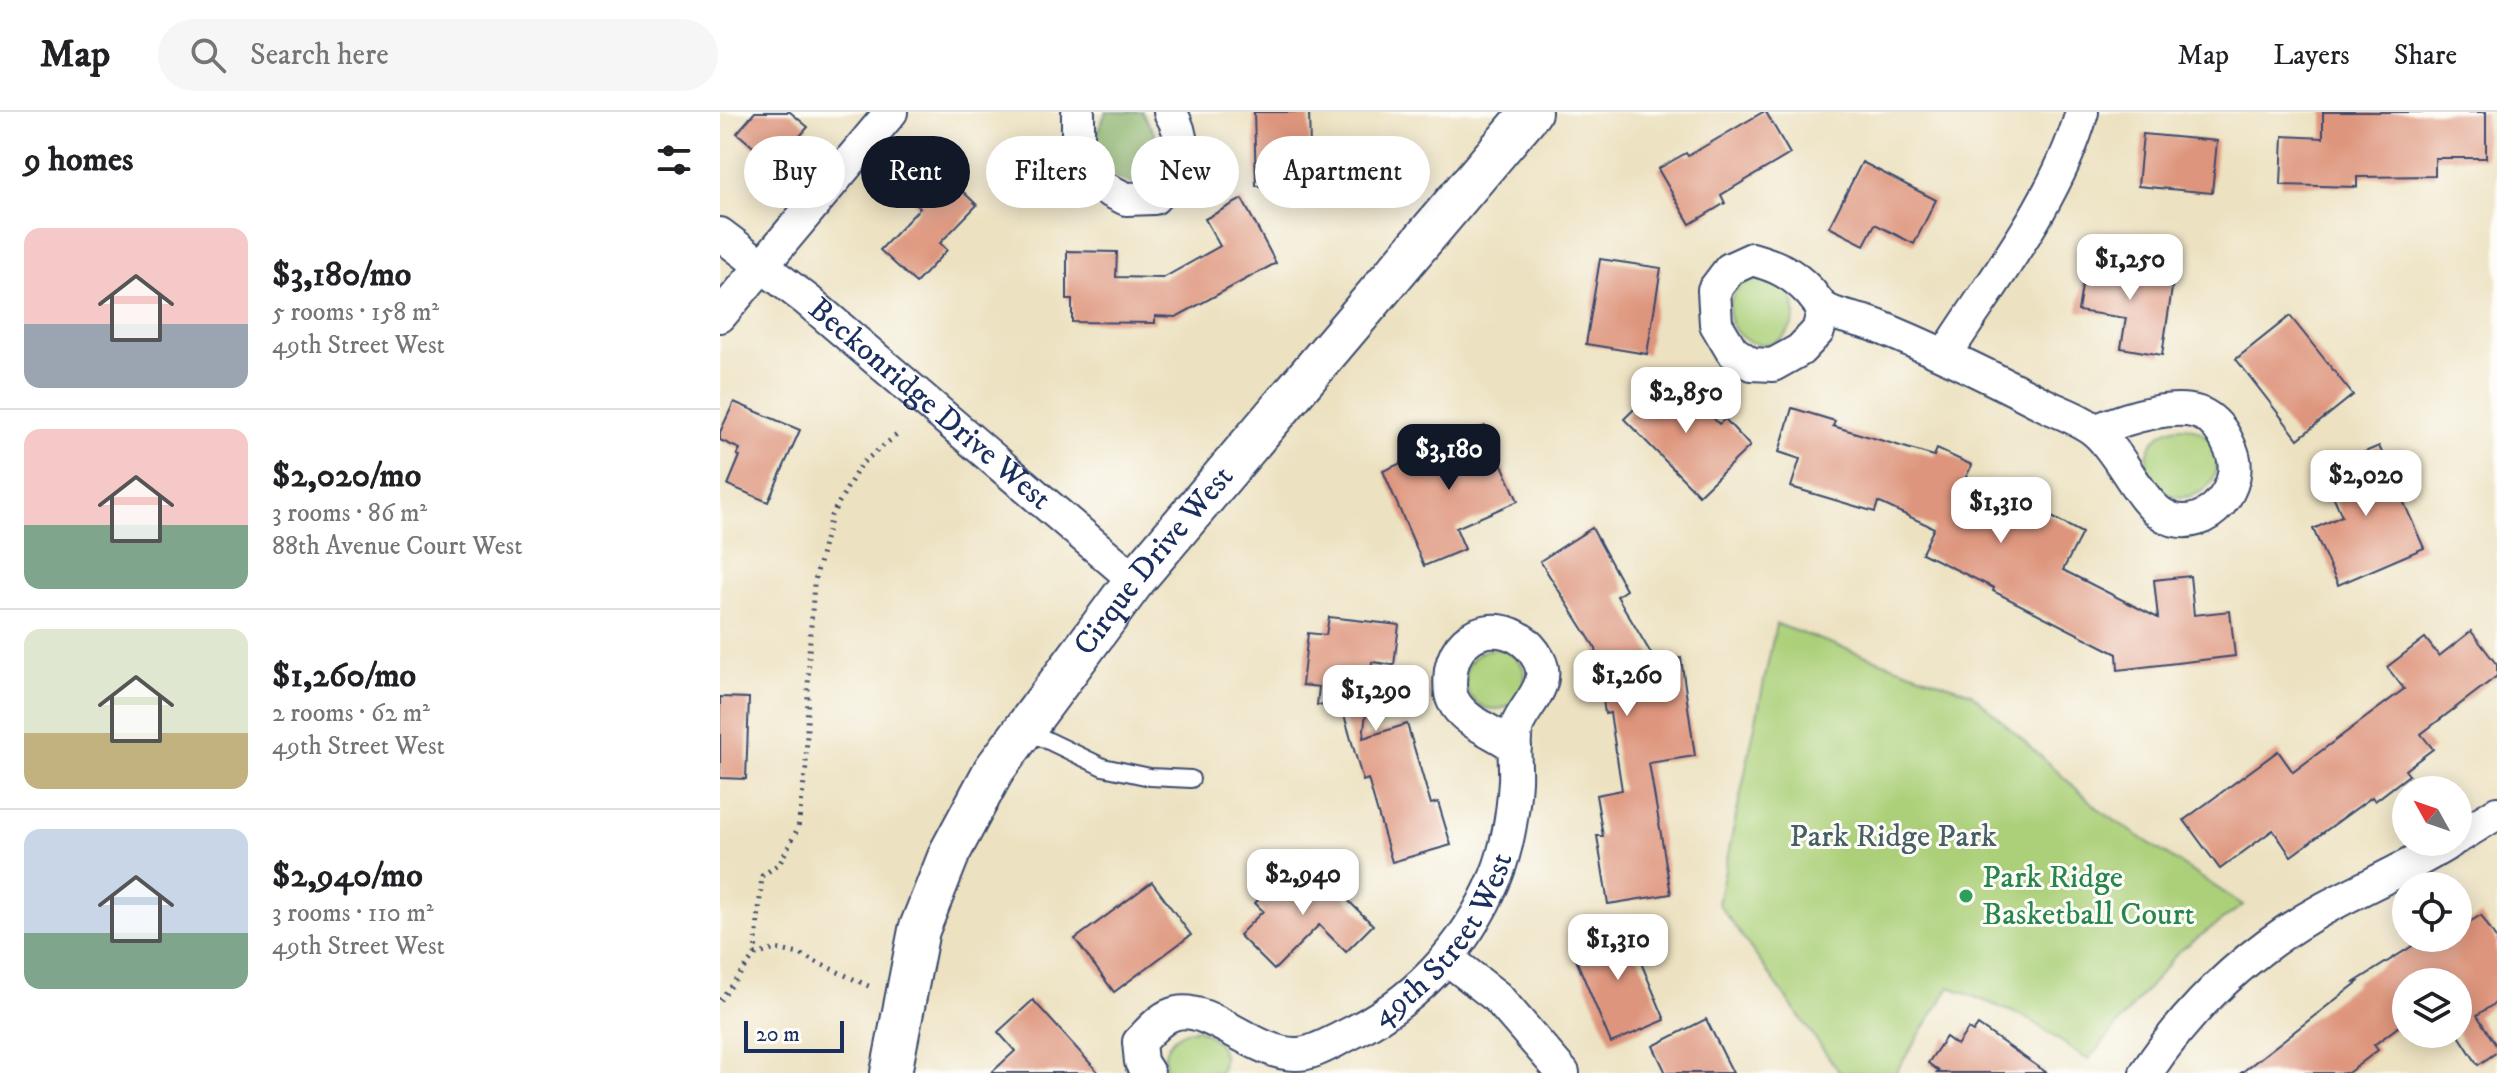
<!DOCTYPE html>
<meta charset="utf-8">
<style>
:root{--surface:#fff;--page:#f6f6f6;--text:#202124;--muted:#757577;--line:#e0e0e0;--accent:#111827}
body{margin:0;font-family:"IM FELL DW Pica",serif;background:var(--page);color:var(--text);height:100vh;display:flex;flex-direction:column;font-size:30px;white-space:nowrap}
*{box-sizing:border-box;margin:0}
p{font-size:26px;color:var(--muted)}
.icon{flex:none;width:44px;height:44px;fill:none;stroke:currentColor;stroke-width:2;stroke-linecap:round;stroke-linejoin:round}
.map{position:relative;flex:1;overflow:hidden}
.details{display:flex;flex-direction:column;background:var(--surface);width:720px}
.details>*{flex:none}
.hud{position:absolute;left:24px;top:24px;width:760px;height:72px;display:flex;gap:16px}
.needle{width:52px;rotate:310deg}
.fabs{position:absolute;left:1672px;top:664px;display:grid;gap:16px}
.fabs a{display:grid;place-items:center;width:80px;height:80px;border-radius:50%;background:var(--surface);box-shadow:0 4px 20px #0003;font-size:40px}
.scale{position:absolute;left:24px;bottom:20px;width:100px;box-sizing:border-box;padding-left:8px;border:4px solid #1b2f5e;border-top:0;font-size:22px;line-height:28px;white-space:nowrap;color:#1b2f5e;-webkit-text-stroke:6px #fdfcf7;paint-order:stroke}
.price{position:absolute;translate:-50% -68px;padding:0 18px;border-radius:16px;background:#fff;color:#222;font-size:26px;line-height:52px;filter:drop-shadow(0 2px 4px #0008)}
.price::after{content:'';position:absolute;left:50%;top:48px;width:24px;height:18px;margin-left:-12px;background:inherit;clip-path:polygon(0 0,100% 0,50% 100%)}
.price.active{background:var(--accent);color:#fff}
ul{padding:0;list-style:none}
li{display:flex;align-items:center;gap:24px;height:200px;padding:0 24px}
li+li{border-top:2px solid var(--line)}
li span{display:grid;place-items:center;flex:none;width:224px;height:160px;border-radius:16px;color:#555}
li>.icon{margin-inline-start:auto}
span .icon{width:96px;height:96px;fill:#fffc;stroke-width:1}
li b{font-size:34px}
h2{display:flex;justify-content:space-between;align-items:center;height:96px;padding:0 24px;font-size:34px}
.tag{padding:0 28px;border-radius:36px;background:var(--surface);box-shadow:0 4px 20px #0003;font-size:28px;line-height:72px}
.tag.active{background:var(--accent);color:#fff}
header{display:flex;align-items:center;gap:48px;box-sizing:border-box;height:112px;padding:0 40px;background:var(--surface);border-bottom:2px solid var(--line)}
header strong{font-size:38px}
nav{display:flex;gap:44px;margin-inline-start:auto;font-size:28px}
.search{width:560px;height:72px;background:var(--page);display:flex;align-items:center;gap:20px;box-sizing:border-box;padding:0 28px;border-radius:44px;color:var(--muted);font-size:30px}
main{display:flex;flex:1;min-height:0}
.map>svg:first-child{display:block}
.green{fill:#acd079;stroke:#64806c;stroke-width:2}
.forest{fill:#89b269;stroke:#527064;stroke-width:2}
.building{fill:#de957d}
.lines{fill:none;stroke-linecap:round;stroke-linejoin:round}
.service-casing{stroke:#3a4a6d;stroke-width:20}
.minor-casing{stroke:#3a4a6d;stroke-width:36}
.tertiary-casing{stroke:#3a4a6d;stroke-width:44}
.path{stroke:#3a4a6d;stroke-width:5;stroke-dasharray:2 6;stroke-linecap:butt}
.service{stroke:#fff;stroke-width:16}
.minor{stroke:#fff;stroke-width:32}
.tertiary{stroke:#fff;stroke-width:40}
.leisure-dot{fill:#2e9e5b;stroke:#fdfcf7;stroke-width:3}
.labels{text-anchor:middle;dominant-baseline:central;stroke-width:6;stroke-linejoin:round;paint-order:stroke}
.street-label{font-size:32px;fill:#1b2f5e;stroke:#fdfcf7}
.park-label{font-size:32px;fill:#465f66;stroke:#fdfcf7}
.leisure-label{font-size:32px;fill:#27864d;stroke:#fdfcf7;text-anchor:start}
</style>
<header>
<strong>Map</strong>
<div class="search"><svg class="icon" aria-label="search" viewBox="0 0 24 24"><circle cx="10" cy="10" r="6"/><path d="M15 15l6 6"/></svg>Search here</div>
<nav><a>Map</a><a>Layers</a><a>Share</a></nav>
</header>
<main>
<section class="details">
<h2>9 homes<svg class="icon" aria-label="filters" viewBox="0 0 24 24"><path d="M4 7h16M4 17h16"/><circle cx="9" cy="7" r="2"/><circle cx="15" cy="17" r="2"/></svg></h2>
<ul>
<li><span style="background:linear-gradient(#f6c9c9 60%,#9aa5b1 0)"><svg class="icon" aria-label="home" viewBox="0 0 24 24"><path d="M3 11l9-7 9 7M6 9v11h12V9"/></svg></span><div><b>$3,180/mo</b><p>5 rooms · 158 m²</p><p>49th Street West</p></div></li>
<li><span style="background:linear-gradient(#f6c9c9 60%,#7fa58c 0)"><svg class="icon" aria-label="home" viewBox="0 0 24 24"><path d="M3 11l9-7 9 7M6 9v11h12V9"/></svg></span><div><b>$2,020/mo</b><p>3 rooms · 86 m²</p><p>88th Avenue Court West</p></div></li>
<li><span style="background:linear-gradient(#dfe7d0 65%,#c2b280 0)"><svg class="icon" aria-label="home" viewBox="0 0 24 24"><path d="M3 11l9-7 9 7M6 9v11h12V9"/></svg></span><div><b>$1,260/mo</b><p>2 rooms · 62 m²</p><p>49th Street West</p></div></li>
<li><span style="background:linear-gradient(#c9d6e8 65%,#7fa58c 0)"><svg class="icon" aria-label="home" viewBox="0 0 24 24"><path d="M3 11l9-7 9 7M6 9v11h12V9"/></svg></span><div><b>$2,940/mo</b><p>3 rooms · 110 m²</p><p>49th Street West</p></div></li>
</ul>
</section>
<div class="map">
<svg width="1777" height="961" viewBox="0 0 1777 961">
<rect width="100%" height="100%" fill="#fdfcf7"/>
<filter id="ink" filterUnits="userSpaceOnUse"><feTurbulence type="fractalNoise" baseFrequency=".0125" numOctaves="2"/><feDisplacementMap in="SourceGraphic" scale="16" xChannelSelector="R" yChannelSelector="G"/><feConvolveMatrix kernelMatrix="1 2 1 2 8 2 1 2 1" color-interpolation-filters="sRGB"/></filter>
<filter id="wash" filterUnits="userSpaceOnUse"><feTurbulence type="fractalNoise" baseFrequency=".006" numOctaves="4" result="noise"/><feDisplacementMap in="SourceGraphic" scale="32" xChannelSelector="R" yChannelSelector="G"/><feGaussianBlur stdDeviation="1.8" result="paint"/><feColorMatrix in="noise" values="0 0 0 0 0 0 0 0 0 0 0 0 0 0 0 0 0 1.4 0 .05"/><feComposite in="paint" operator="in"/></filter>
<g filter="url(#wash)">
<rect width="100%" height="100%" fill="#ece1c0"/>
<g class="green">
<circle cx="1042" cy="199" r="33"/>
<circle cx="1462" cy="350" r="35"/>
<polygon points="1056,512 1251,581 1382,700 1523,793 1458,840 1368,948 1307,906 1230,875 1175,961 1120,961 998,791"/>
<circle cx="775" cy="567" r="30"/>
<path d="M478,917C498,927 509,938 500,961H448C438,937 453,919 478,917Z"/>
</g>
<path class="forest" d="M386,0H422L434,21L442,48C439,54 437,61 432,64C414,81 384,63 377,42C373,28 380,14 386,0Z"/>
<g id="blocks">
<g class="building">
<polygon points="35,0 70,0 88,15 54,53 17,21"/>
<polygon points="534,0 589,0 591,72 536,74"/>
<polygon points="1043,0 1046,0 1070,42 1001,83 1005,91 970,112 938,57 966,41 968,44"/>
<polygon points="1603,0 1766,0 1766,46 1715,46 1715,64 1637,65 1637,75 1561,73 1563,24 1603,26"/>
<polygon points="1423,22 1497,29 1492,81 1418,74"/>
<polygon points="1142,50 1216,88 1194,132 1155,112 1144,133 1109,115"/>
<polygon points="213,51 257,93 220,131 227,138 196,171 160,138 200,96 184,81"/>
<polygon points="522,87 556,151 456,205 435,204 435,211 352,210 352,188 347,188 347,139 397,140 396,165 443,166 500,134 485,107"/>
<polygon points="880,147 941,156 927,242 866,232"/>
<polygon points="1366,149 1454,163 1442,243 1401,236 1406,206 1358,199"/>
<polygon points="1570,204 1633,283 1578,327 1516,247"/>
<polygon points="950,262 999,312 1005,307 1030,334 979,383 904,307"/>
<polygon points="14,290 80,318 48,390 8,373 20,344 17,343 20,337 0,328 0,320"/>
<polygon points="1072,296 1115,309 1113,314 1214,344 1217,337 1252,353 1241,375 1309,407 1315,396 1362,421 1343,458 1438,506 1434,468 1470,464 1474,503 1510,499 1515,544 1398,558 1397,542 1273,479 1274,476 1202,441 1214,416 1158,390 1155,400 1071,375 1080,347 1059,340"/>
<polygon points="765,314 798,389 736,416 745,437 704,454 663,359"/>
<polygon points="1659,334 1704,436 1618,473 1593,417 1622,404 1602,358"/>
<polygon points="872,416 906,478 897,484 936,550 961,546 975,644 929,651 951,782 888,792 877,724 883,724 876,683 902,678 890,601 885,602 876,537 820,449"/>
<polygon points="609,505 679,513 674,553 652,550 643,626 687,612 711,692 718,690 731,733 672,750 648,667 643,669 622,596 597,593 599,575 582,573 588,521 606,523"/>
<polygon points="1751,519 1777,553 1777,564 1701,622 1713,637 1685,658 1689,663 1655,689 1652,685 1571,744 1553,718 1500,757 1464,708 1558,639 1573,660 1684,577 1667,555 1705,526 1719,544"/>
<polygon points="0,585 29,586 26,667 0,666"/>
<polygon points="588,749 653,813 626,840 599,813 554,858 519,823 543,799 535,791 558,769 563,775"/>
<polygon points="432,770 471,823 394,880 355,827"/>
<polygon points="1761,803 1777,828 1777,890 1757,903 1777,935 1777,940 1758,953 1738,922 1738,870 1686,870 1686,909 1654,933 1658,938 1628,961 1521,961 1638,870 1635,870 1702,828 1707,837 1724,826 1738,826 1738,817"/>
<polygon points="904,810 945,908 891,931 850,833"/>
<polygon points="313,888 379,961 271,961 295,939 278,920"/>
<polygon points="986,907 1013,961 946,961 933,934"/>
<polygon points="1258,913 1327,961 1217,961 1219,959 1208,951 1226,925 1237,933 1248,917 1253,920"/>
</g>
</g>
</g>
<g filter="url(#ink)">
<use href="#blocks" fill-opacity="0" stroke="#3a4a6d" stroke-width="2"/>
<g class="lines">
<defs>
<polyline id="service" points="306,618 383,655 430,665 471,667"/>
<g id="minor">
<path d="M358,0V31L367,57L378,73L406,87L434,86C459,60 471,34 450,0"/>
<path id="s1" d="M0,122L87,188L415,468"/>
<path d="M1104,197L1098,219L1080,238L1053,253L1031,252L1012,239L996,212L994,178L1010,157L1032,147C1056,154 1071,160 1089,179C1094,184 1099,193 1105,197C1119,206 1141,207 1157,214C1213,237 1267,263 1321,291C1338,300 1361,307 1375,319C1401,340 1421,395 1449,406C1487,422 1527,373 1511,338C1506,326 1501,316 1491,308C1466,285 1403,307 1375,319"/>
<polyline points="0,204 171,0"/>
<path d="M1226,242C1274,167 1338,86 1362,0"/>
<polyline points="1738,725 1777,701"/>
<polyline points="728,847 777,885 843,961"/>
<path id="s2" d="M428,961L421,950L419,930C429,920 441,904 457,901C490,894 535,942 575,942C590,943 607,933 621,926C692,893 746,837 776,764C788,734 793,701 795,669C796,651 792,632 797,614C804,594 832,573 819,548C797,506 740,509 731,558C730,567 729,580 733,588C744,611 776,620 795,635"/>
<path d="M1426,961C1472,892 1532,836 1605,796C1646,774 1690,755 1730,730"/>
</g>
<g id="tertiary">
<path id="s3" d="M171,961L199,818L230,740L274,658L415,468L811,0"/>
</g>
</defs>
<use href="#service" class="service-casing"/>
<use href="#minor" class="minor-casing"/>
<use href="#tertiary" class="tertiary-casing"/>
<g class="path">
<polyline points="35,843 56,837 79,842 153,876"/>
<polyline points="0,888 35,843 42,764 60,751 78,716 86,655 89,541 94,472 111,404 141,352 178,322"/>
</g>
<use href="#service" class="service"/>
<use href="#minor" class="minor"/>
<use href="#tertiary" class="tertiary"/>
</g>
</g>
<circle class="leisure-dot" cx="1246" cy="784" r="8"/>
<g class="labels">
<g class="street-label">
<text stroke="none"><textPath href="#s1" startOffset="270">Beckonridge Drive West</textPath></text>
<text stroke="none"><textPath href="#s3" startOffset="586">Cirque Drive West</textPath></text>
<text stroke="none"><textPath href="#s2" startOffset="404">49th Street West</textPath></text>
</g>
<g class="park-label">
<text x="1173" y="725">Park Ridge Park</text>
</g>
<g class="leisure-label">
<text x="1262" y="766">Park Ridge<tspan x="1262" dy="37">Basketball Court</tspan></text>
</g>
</g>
</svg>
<div class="fabs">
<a><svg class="needle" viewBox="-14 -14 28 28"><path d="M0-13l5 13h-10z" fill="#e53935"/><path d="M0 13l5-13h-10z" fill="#757577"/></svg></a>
<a><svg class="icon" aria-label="locate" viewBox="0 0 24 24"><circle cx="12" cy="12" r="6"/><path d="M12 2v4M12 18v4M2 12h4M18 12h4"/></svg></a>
<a><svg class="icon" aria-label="layers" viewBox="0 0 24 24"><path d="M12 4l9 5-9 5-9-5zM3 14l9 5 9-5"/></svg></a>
</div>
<div class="scale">20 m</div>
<b class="price" style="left:1410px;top:190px">$1,250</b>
<b class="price" style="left:966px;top:323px">$2,850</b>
<b class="price active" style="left:729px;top:380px">$3,180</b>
<b class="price" style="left:1646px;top:406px">$2,020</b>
<b class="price" style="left:1281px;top:433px">$1,310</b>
<b class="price" style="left:907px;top:606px">$1,260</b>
<b class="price" style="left:656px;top:621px">$1,290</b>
<b class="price" style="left:583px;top:805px">$2,940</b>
<b class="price" style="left:898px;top:870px">$1,310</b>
<div class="hud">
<a class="tag">Buy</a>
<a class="tag active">Rent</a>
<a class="tag">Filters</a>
<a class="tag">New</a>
<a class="tag">Apartment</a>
</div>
</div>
</main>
